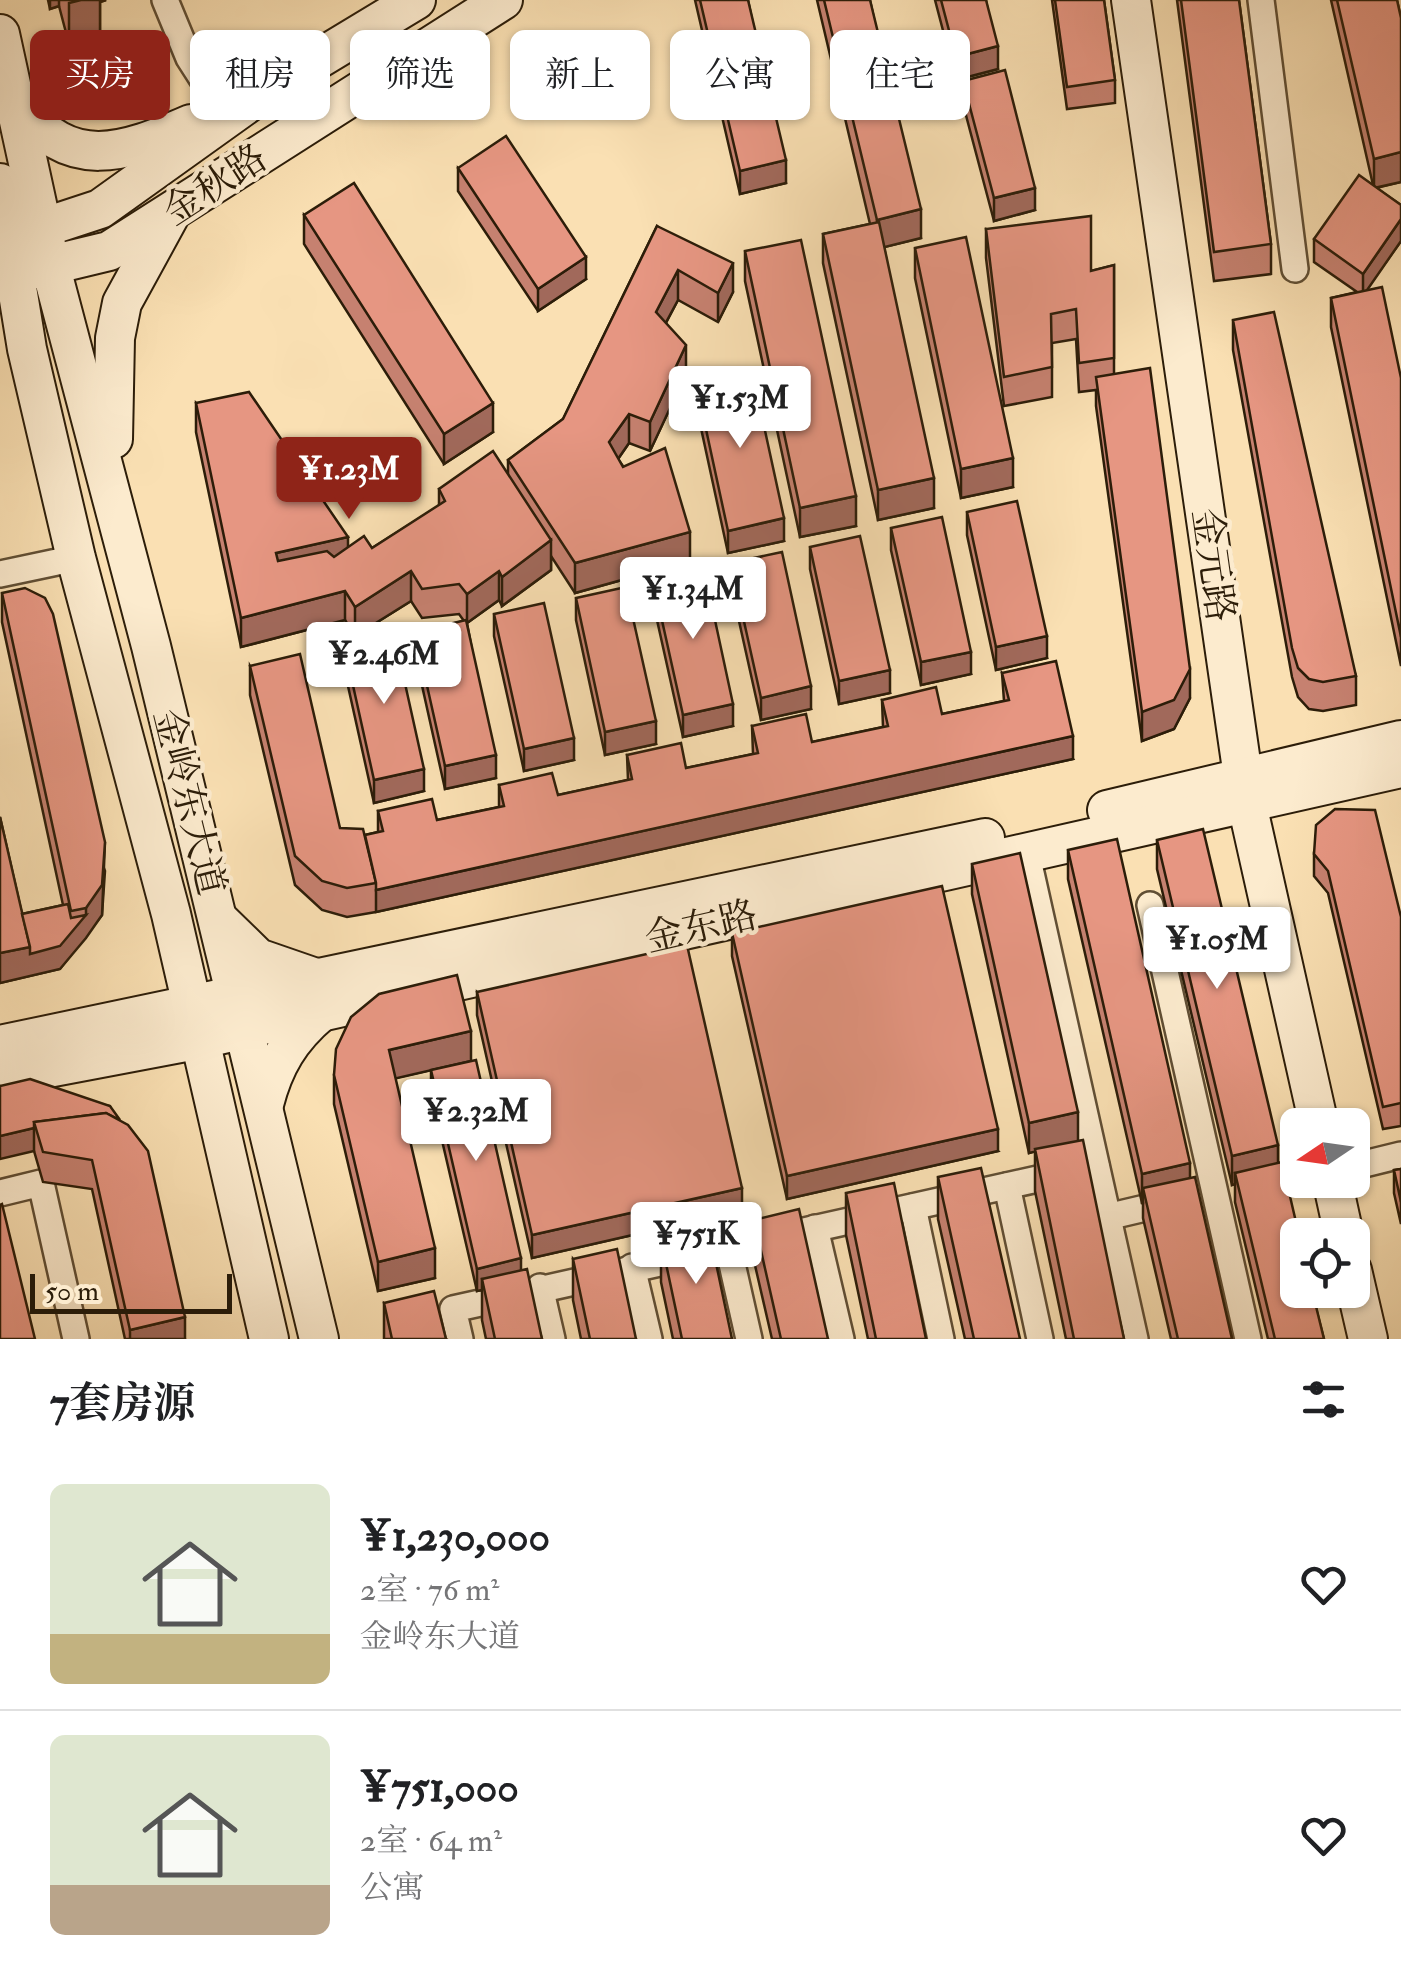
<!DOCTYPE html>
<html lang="zh">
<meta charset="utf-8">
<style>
:root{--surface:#fff;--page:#f2f2f2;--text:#202124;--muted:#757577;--line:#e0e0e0;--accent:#8f2418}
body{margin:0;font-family:"IM FELL Double Pica","Noto Serif SC",serif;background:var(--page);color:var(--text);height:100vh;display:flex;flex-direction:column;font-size:38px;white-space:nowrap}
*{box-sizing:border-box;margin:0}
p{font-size:32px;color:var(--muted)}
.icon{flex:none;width:55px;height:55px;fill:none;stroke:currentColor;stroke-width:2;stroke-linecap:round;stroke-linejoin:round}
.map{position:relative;height:1339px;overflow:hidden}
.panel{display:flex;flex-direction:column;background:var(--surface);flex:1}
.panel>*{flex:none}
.hud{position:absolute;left:30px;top:30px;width:1342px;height:90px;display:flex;gap:20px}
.needle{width:65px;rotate:257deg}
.controls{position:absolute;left:1280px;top:1108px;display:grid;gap:20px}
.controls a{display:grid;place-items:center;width:90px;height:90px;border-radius:15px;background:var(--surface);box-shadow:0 2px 8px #0004;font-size:50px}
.scale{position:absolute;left:30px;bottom:25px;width:202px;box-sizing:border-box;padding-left:10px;border:5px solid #2c1d09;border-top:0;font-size:28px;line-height:35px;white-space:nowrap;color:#2c1d09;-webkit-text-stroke:8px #fcebce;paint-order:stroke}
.price{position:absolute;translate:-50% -85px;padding:0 22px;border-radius:10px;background:#fff;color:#222;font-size:32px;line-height:65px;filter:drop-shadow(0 2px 5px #0008)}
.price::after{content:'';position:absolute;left:50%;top:60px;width:30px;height:22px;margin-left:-15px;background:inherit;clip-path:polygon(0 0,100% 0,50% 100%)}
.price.selected{background:var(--accent);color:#fff}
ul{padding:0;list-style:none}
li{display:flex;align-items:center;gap:30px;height:250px;padding:0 50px}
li+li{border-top:2px solid var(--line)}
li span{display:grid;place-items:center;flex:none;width:280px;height:200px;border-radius:15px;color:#555}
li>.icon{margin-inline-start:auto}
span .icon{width:120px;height:120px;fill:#fffc;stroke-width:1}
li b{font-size:42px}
h2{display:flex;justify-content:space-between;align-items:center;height:120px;padding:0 50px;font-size:42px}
.pill{padding:0 35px;border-radius:15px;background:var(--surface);box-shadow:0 2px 8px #0004;font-size:35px;line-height:90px}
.pill.selected{background:var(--accent);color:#fff}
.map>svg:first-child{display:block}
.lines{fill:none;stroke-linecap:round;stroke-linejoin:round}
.street-casing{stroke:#604e34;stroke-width:30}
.secondary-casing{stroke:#2c1d09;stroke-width:42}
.street{stroke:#fcebce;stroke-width:25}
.secondary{stroke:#fcebce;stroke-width:38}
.wall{fill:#c68170;stroke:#2c1d09;stroke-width:2.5}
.shaded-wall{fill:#a1695b;stroke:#2c1d09;stroke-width:2.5}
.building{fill:#e69682;stroke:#2c1d09;stroke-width:2.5}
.labels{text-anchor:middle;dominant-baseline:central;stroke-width:9;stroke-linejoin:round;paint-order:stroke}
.street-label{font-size:38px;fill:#2c1d09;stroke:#fcebce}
</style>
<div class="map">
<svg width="1401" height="1339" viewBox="0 0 1401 1339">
<rect width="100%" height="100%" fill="#fae0b3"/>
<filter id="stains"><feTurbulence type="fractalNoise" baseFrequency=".002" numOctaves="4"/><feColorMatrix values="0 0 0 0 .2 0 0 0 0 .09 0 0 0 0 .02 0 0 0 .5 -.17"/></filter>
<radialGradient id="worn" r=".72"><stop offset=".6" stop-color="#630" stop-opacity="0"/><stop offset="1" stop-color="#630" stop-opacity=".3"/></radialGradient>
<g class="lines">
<defs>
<g id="street">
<polyline points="165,0 189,58 207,86"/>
<polyline points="1261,0 1295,269"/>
<polyline points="0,574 76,558"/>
<polyline points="1027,855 1135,1339"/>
<polyline points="1150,905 1248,1339"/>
<polyline points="1352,1167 1401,1155"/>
<polyline points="1007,1186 1040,1339"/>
<polyline points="0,1193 41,1183 76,1339"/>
<polyline points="913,1207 941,1339"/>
<polyline points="1107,1217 1175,1201"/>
<polyline points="815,1228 841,1339"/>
<polyline points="728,1246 749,1339"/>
<polyline points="632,1267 649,1339"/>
<polyline points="540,1287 552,1339"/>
<polyline points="460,1339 453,1309 1096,1166"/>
</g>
<g id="secondary">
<polyline points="1131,0 1247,804 1319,1125"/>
<polyline points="0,34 51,268 151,646 319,1339"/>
<path d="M20,105C69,173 124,153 191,124"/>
<polyline points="0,183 27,349 76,558 171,914 269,1339"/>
<polyline points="21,235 100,209 262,93 416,0"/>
<polyline points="26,271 109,251 503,0"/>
<polyline points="113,439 115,338 122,303 169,217"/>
<polyline points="1107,810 1401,740"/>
<polyline points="218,919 258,958 313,977"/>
<polyline points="0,1045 985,838"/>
<polyline points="0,1077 201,1039 1401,768"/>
<path d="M264,1104C274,1065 290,1038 321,1012"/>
<polyline points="1332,1180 1344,1235"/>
<polyline points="1352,1270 1368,1339"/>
</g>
</defs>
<use href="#street" class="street-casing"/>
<use href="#secondary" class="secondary-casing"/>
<use href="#street" class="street"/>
<use href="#secondary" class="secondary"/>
</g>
<g class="wall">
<polygon points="48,0 106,0 100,2 100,37 69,44 59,6 50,9"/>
<polygon points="695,0 748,0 786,183 740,194"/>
<polygon points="817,0 870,0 921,238 884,247 934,508 878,520 823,263 823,234 870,224"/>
<polygon points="935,0 986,0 998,69 956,80"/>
<polygon points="1052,0 1104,0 1115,80 1115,103 1067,109"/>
<polygon points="1177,0 1239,0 1271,244 1271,274 1214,281"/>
<polygon points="1331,0 1397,0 1401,18 1401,182 1376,188 1401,205 1401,241 1366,290 1401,378 1401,666 1331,327 1331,298 1357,292 1314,262 1314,239 1373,185"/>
<polygon points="963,81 1035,210 994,221 963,104"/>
<polygon points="458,168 586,279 538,311 458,191"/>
<polygon points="304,215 493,432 444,464 304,244"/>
<polygon points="657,226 733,292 718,322 678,300 666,323 686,374 650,451 629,443 618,459 690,561 575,593 551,556 551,570 502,606 499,600 467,623 496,778 445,789 415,654 415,632 464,621 459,614 422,618 411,601 355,636 345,620 241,647 196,432 196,403 348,547 372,548 439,506 439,489 508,474 508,460 563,419"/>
<polygon points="986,229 1091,271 1114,265 1114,374 1190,698 1174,729 1142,741 1096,406 1096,390 1079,392 1076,339 1052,343 1052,397 1004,406 986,258"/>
<polygon points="915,248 1013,487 961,498 915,278"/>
<polygon points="745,251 856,526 800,537 745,281"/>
<polygon points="1233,320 1356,676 1356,705 1323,711 1309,709 1298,697 1292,677 1233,350"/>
<polygon points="696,383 784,541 728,553 696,405"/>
<polygon points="967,512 1047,658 996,670 967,535"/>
<polygon points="891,528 971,674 921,685 891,550"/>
<polygon points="810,547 890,693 839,704 810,569"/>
<polygon points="731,563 811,709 761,720 731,585"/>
<polygon points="653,580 733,726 683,737 653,602"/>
<polygon points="2,593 105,871 102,915 60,969 0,983 0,817 22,914 63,905 2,622"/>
<polygon points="576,598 656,744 605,755 576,620"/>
<polygon points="494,614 574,760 524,771 494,636"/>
<polygon points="344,645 424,791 374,803 344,668"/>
<polygon points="250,666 340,828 365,835 378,832 378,811 437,820 499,807 499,785 558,795 628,780 627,755 686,768 753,754 752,726 812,742 883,727 882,700 942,714 1004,701 1002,673 1073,759 376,912 347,917 322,910 295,885 250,695"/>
<polygon points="1157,840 1278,1162 1324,1339 1268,1339 1235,1202 1235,1184 1232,1185 1157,869"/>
<polygon points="1068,850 1190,1178 1232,1339 1171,1339 1143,1218 1143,1203 1142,1203 1068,879"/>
<polygon points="1314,854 1401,917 1401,1126 1383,1129 1328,893 1314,876"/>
<polygon points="972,864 1078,1141 1124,1339 1066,1339 1035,1191 1035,1151 1029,1153 972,894"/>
<polygon points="732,933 998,1151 787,1199 732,956"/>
<polygon points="477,992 742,1210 532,1258 477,1015"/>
<polygon points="471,1061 395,1078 435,1278 378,1291 334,1104 334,1075"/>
<polygon points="431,1070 521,1270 542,1339 486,1339 482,1320 482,1290 477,1291 431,1093"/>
<polygon points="0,1086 110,1106 185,1339 125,1339 92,1189 43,1182 34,1151"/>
<polygon points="1401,1169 1401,1224 1394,1193 1394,1170"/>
<polygon points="938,1177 1020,1339 965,1339 938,1219"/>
<polygon points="846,1193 926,1339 868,1339 846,1235"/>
<polygon points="754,1220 828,1339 772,1339 754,1261"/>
<polygon points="661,1240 732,1339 673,1339 661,1282"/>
<polygon points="573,1259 636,1339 581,1339 573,1300"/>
<polygon points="384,1303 446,1339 384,1339"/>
</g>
<g class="shaded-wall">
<polygon points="50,0 59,0 59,6 50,9"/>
<polygon points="81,0 106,0 100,2 100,37 69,44 69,3"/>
<polygon points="998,46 998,69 956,80 956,57"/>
<polygon points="1401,152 1401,182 1374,188 1374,159"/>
<polygon points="786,160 786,183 740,194 740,171"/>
<polygon points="1035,188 1035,210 994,221 994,198"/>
<polygon points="921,209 921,238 877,249 877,220"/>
<polygon points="1401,219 1401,241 1363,296 1363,274"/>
<polygon points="586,257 586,279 538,311 538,289"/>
<polygon points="733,263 733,292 718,322 718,293"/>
<polygon points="678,270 678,300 656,341 656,312"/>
<polygon points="686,345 686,374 650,451 650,422"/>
<polygon points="493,403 493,432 444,464 444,434"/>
<polygon points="629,414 629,443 609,472 609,442"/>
<polygon points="1013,458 1013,487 961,498 961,469"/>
<polygon points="934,478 934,508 878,520 878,490"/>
<polygon points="856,496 856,526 800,537 800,508"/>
<polygon points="784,518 784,541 728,553 728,531"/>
<polygon points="690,532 690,561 575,593 575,563"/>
<polygon points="348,537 348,566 276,582 276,553"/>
<polygon points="551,540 551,570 502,606 502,577"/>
<polygon points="411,571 411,601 355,636 355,607"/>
<polygon points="499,571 499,600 467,623 467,594"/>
<polygon points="345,591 345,620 241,647 241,618"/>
<polygon points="1047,636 1047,658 996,670 996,647"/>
<polygon points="971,652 971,674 921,685 921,662"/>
<polygon points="1190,669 1190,698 1174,729 1142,741 1142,712"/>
<polygon points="890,670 890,693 839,704 839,681"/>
<polygon points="811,686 811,709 761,720 761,698"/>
<polygon points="733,704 733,726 683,737 683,715"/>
<polygon points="656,721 656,744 605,755 605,732"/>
<polygon points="1073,736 1073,759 376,912 376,890"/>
<polygon points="574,738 574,760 524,771 524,749"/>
<polygon points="496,755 496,778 445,789 445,766"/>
<polygon points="424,769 424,791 374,803 374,780"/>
<polygon points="105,842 102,915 86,938 60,969 0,983 0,953 30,947 86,915 86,908"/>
<polygon points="471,1031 471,1061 389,1080 389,1050"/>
<polygon points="1078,1112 1078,1142 1029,1153 1029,1123"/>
<polygon points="34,1128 34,1151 0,1159 0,1136"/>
<polygon points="998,1129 998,1151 787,1199 787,1176"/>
<polygon points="1278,1145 1278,1174 1235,1173 1235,1184 1232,1185 1232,1156"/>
<polygon points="1190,1163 1190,1192 1143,1188 1143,1203 1142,1203 1142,1174"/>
<polygon points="742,1188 742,1210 532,1258 532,1235"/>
<polygon points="435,1248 435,1278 378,1291 378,1262"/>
<polygon points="521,1258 521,1281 482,1279 482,1290 477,1291 477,1269"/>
<polygon points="185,1317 185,1339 130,1339 130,1330"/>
</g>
<g class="building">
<polygon points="700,0 748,0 786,160 740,171"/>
<polygon points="824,0 870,0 921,209 877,220"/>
<polygon points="941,0 986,0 998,46 956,57"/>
<polygon points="1055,0 1104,0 1115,80 1067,87"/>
<polygon points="1181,0 1239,0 1271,244 1214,252"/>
<polygon points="1337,0 1397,0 1401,18 1401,152 1374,159"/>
<polygon points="1005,70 1035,188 994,198 963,81"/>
<polygon points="506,136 586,257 538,289 458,168"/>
<polygon points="1359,175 1401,205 1401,219 1363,274 1314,239"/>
<polygon points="354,183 493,403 444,434 304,215"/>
<polygon points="1091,216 1091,271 1114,265 1114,358 1079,363 1076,309 1051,314 1052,367 1004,377 986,229"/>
<polygon points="879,222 934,478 878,490 823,234"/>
<polygon points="657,226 733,263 718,293 678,270 656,312 686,345 650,422 629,414 609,442 623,467 665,448 690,532 575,563 508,460 563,419"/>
<polygon points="966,237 1013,458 961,469 915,248"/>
<polygon points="801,240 856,496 800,508 745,251"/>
<polygon points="1382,287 1401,378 1401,637 1331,298"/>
<polygon points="1274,312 1356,676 1323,682 1309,679 1298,668 1292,648 1233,320"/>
<polygon points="1150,368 1190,669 1174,700 1142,712 1096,377"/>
<polygon points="752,371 784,518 728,531 696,383"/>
<polygon points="249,392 348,537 276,553 278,561 327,551 334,557 364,536 372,548 445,501 439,489 493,451 551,540 502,577 499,571 467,594 459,584 422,589 411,571 355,607 345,591 241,618 196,403"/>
<polygon points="1017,501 1047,636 996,647 967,512"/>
<polygon points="942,517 971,652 921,662 891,528"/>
<polygon points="860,536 890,670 839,681 810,547"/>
<polygon points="782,552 811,686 761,698 731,563"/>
<polygon points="704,569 733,704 683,715 653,580"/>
<polygon points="626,587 656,721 605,732 576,598"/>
<polygon points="25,588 45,598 53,614 105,842 102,885 86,908 71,911 2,593"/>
<polygon points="544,603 574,738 524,749 494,614"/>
<polygon points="466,620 496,755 445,766 415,632"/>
<polygon points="394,634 424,769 374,780 344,645"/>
<polygon points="300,654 340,828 363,829 376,883 347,888 322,881 295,856 250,666"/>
<polygon points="1056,661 1073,736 376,890 376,883 365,835 383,831 378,811 432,799 437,820 504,806 499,785 552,773 558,795 632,779 627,755 681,743 686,768 758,753 752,726 806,714 812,742 888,726 882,700 936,687 942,714 1009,700 1002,673"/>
<polygon points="1335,809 1375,810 1401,917 1401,1103 1383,1107 1328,871 1314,854 1316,825"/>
<polygon points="0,817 30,947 0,953"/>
<polygon points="1203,829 1278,1145 1232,1156 1157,840"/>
<polygon points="1117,839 1190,1163 1142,1174 1068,850"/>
<polygon points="1020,853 1078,1112 1029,1123 972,864"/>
<polygon points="942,886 998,1129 787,1176 732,933"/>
<polygon points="68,904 71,918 86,915 60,946 30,954 30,947 22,914"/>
<polygon points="687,945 742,1188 532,1235 477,992"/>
<polygon points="457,975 471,1031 389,1050 435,1248 378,1262 334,1075 336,1049 351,1017 379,994"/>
<polygon points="476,1060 521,1258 477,1269 431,1070"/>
<polygon points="30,1079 110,1106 120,1120 106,1113 34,1122 34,1128 0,1136 0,1086"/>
<polygon points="106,1113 128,1125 148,1151 185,1317 130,1330 92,1160 43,1152 34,1122"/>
<polygon points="1083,1140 1124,1339 1074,1339 1035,1149"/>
<polygon points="1282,1162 1299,1235 1298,1235 1298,1290 1312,1290 1324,1339 1275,1339 1235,1173"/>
<polygon points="981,1168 1020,1339 974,1339 938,1177"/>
<polygon points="1401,1169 1401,1202 1394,1170"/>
<polygon points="1195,1177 1232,1339 1178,1339 1143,1188"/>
<polygon points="894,1183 926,1339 876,1339 846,1193"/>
<polygon points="2,1204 35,1339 0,1339 0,1205"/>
<polygon points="799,1209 828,1339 781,1339 754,1220"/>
<polygon points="709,1230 732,1339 682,1339 661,1240"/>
<polygon points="617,1249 636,1339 590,1339 573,1259"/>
<polygon points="527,1269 542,1339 495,1339 482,1279"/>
<polygon points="434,1291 446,1339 392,1339 384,1303"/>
</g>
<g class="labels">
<g class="street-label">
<text transform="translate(215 185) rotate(-33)">金秋路</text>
<text transform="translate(1213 565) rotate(82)">金元路</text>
<text transform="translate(189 802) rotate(76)">金岭东大道</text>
<text transform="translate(701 927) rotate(-13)">金东路</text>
</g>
</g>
<rect width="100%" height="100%" filter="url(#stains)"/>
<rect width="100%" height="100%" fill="url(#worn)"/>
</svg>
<div class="controls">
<a><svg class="needle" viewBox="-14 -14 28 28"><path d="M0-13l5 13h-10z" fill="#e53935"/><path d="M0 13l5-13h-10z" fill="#757577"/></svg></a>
<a><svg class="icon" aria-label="locate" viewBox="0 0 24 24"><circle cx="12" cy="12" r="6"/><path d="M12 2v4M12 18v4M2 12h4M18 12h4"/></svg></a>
</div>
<div class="scale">50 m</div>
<b class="price" style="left:740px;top:451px">¥1.53M</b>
<b class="price selected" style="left:349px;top:522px">¥1.23M</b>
<b class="price" style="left:693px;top:642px">¥1.34M</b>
<b class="price" style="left:384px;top:707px">¥2.46M</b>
<b class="price" style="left:1217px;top:992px">¥1.05M</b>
<b class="price" style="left:476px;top:1164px">¥2.32M</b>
<b class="price" style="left:696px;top:1287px">¥751K</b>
<div class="hud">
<a class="pill selected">买房</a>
<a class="pill">租房</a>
<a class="pill">筛选</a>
<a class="pill">新上</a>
<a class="pill">公寓</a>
<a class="pill">住宅</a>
</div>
</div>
<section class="panel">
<h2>7套房源<svg class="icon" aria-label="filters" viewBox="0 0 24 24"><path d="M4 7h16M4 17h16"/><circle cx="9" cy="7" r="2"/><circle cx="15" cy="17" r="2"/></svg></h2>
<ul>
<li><span style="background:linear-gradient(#dfe7d0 75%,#c2b280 0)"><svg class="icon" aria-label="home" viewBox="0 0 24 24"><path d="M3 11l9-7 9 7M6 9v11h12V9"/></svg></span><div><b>¥1,230,000</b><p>2室 · 76 m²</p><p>金岭东大道</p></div><svg class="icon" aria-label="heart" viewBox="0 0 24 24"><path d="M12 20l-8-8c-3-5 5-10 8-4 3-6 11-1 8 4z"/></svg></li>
<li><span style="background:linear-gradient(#dfe7d0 75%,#b9a48a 0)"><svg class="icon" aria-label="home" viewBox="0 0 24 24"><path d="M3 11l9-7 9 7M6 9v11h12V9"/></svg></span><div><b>¥751,000</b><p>2室 · 64 m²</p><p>公寓</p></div><svg class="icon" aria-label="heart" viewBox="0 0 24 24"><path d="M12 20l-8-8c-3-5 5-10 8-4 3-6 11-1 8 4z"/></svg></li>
</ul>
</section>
